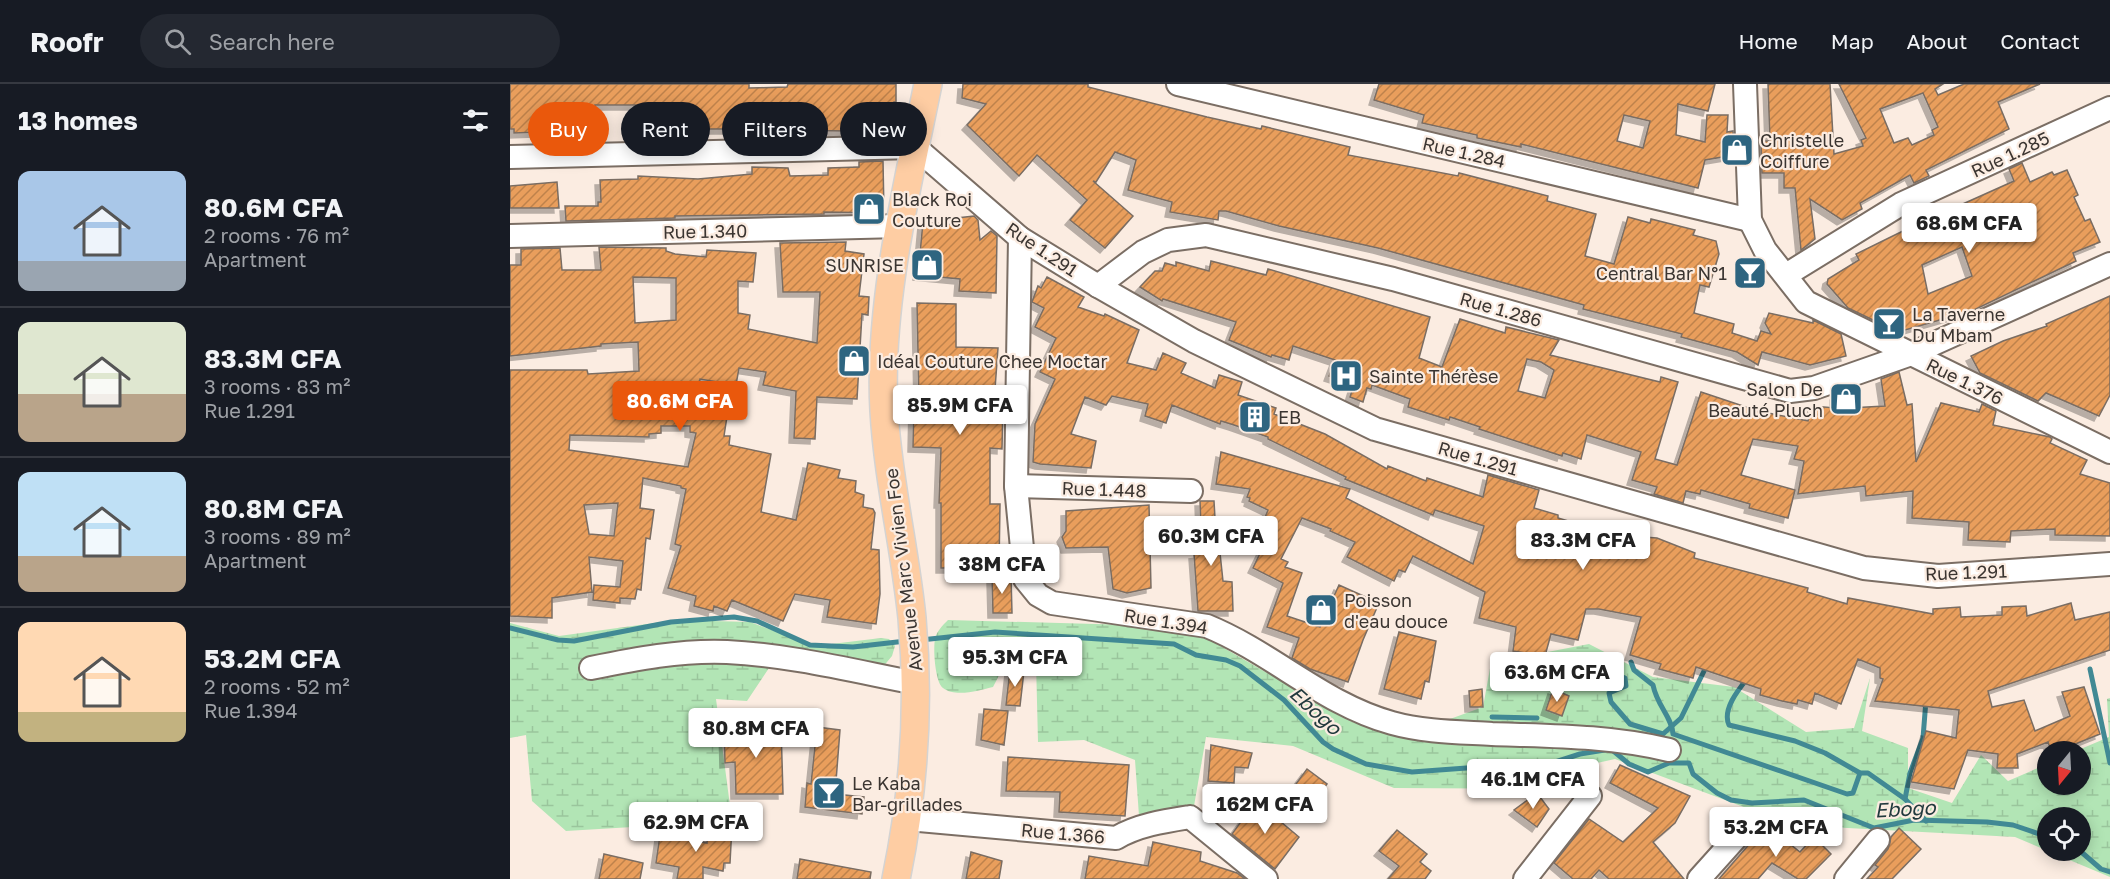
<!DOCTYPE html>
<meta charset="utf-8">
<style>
:root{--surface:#171b24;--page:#242831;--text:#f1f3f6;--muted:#9ea1a6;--line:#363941;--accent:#ea580c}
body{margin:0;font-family:"Golos Text",sans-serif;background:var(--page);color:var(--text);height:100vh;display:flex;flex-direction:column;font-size:22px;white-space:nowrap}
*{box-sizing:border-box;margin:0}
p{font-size:20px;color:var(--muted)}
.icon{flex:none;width:33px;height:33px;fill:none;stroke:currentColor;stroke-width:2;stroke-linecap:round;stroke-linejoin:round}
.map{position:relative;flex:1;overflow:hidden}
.panel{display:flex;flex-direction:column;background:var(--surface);width:510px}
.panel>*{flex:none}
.hud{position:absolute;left:18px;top:18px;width:570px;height:54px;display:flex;gap:12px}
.needle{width:39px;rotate:198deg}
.buttons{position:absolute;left:1527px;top:657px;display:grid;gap:12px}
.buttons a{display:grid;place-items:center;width:54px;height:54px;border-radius:50%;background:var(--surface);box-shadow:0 3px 15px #0003;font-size:30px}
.price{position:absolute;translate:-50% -51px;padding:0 14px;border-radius:6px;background:#fff;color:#222;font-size:20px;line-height:39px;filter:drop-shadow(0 2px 3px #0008)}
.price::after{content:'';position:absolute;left:50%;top:36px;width:18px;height:14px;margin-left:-9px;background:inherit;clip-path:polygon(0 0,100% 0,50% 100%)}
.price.active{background:var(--accent);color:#fff}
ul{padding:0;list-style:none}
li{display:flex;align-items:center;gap:18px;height:150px;padding:0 18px}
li+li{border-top:2px solid var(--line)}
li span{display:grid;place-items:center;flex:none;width:168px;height:120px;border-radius:12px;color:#555}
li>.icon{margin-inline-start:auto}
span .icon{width:72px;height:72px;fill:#fffc;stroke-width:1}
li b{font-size:26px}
h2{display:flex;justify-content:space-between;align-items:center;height:72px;padding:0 18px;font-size:26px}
.tag{padding:0 21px;border-radius:27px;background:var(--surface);box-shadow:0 3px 15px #0003;font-size:21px;line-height:54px}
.tag.active{background:var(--accent);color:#fff}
header{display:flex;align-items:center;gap:36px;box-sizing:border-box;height:84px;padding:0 30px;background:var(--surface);border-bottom:2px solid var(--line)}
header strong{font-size:28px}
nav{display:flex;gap:33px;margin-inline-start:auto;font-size:21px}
.search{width:420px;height:54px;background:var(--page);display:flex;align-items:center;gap:15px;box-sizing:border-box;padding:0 21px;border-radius:33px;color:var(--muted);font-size:22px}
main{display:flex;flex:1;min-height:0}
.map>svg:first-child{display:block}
.wetland{fill:url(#wetland-marsh);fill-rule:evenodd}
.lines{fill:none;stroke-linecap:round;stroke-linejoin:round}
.stream{stroke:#418994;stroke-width:5}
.building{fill:url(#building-hatch);stroke:#7a6d63;stroke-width:1.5;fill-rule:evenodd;filter:url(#shadow)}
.minor-casing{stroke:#7b6e64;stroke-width:26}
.major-casing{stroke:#d4d3d2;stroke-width:30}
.minor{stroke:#fff;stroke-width:22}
.major{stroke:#fecda3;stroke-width:27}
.labels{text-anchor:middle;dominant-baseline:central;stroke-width:4.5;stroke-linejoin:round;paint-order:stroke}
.poi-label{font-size:18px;fill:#3b3531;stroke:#fbece1;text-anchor:start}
.street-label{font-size:18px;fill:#3b3531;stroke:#fbece1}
.water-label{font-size:20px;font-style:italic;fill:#223a3e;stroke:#fbece1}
</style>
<header>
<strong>Roofr</strong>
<div class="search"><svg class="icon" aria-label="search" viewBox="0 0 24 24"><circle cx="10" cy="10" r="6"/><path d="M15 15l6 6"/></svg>Search here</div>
<nav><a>Home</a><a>Map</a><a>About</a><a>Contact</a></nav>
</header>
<main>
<section class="panel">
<h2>13 homes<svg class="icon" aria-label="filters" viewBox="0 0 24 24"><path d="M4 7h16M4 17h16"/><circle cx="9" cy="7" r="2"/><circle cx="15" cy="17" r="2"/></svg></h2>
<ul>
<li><span style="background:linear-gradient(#a9c7e8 75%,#9aa5b1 0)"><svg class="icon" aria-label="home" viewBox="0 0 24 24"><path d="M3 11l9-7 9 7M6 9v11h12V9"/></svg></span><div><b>80.6M CFA</b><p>2 rooms · 76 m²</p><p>Apartment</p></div></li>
<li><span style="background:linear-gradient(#dfe7d0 60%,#b9a48a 0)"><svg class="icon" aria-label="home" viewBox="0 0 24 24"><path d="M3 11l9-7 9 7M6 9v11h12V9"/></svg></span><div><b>83.3M CFA</b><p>3 rooms · 83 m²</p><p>Rue 1.291</p></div></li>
<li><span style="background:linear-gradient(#bfe0f5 70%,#b9a48a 0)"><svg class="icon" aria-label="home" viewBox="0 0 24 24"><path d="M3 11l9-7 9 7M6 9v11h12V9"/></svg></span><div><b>80.8M CFA</b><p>3 rooms · 89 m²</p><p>Apartment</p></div></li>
<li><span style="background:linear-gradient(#ffd9b3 75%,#c2b280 0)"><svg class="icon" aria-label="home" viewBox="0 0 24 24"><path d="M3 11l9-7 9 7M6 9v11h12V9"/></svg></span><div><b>53.2M CFA</b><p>2 rooms · 52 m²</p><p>Rue 1.394</p></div></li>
</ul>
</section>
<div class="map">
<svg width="1600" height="795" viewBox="0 0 1600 795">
<defs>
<pattern id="wetland-marsh" width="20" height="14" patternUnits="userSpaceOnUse" patternTransform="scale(1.5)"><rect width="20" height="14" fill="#b2e5b5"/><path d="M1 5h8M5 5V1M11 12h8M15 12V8" fill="none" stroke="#9ac59c"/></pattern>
<pattern id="building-hatch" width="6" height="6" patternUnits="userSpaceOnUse" patternTransform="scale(1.5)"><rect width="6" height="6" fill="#e99e5b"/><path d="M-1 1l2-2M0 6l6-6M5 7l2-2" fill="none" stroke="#be824c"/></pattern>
<filter id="shadow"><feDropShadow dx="-5" dy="5" stdDeviation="0" flood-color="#0004"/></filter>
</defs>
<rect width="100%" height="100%" fill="#fbece1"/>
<g class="wetland">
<polygon points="166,536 240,538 305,562 371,554 379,555 385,562 382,572 372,584 261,581 237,617 206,615 222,737 56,747 22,717 16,651 0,654 0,539 49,552"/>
<path d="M438,536L656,542L688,549L842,638L914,654L929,639L973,623L981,579L1079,560L1143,593L1224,603L1296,648L1344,644L1360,594L1352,647L1398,664V704L1442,719L1471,671L1498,697L1537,680L1538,700H1570V668L1566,667L1599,653L1597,615L1600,614V793L1505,753L1282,741L1105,675L1069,683L1052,705L884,704L783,662L696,653L684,722L643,733L629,732L625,676L574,656L528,658L526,578L498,574L483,603C470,606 446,614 433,604C425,598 423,565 425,555C426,548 433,541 438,536ZM1538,734H1570V766H1538Z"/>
</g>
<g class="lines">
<g class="stream">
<polyline points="0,544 48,556 64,557 161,538 224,533 247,537 300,561 343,563 396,557"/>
<polyline points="411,556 485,548 664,560 686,571 716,576 730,582 774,616 813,658 823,665 856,680 902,688 970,683 1020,686 1070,670 1101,665 1119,680 1138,688 1159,679 1179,679 1183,690 1207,709 1221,716 1242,719 1294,716 1364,744 1404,736 1477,738 1503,741 1538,753"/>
<polyline points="1072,577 1115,594 1116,602 1099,609 1101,618 1120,640 1153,650 1171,634 1197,581"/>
<path d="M1121,578L1124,586L1143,601C1147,622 1162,633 1163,650L1337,710L1343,709L1350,689"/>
<polyline points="1580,585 1600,679"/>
<path d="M1237,595C1228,606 1212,626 1219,641L1285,657L1315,669L1350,689H1358L1395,715L1416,737"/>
<polyline points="982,633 1027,634"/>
<polyline points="1395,715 1400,689 1413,654 1416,616"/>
<polyline points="1569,766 1591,785 1600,788"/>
</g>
</g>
<g class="building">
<polygon points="0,0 239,0 239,4 277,3 278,0 386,0 386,18 384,18 382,44 368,44 368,39 336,40 336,47 264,46 265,50 257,53 240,54 240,45 154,45 144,46 144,54 126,55 126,21 85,21 86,49 56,49 55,27 29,28 29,48 4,49 4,45 0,45"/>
<polygon points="453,0 578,0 578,3 697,33 751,45 752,42 840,63 838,71 948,92 949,89 1038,112 1037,117 1086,130 1075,172 1104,180 1118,133 1140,139 1141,135 1185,146 1183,151 1206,157 1209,170 1199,203 1190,201 1184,229 1224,240 1222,249 1247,257 1251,247 1261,250 1255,239 1259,229 1303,239 1303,236 1331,250 1336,272 1300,281 1252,268 1248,281 1227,268 1171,253 1172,250 1073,225 1074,221 868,164 769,142 716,127 709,127 708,136 660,128 662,118 618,106 626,76 605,68 586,98 583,97 623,132 595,164 560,136 577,116 527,71 509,92 457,41 476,20 452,14"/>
<path d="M869,0H1205L1198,27L1168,20L1166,51L1195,58L1197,31H1218L1217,48L1223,47L1224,71L1195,76L1188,104L1011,60V63L967,54V51L912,39L914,31L864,16ZM1114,31L1140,37L1133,64L1107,57Z"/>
<path d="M1258,0H1320L1324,70L1353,62L1351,56L1356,54L1329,0H1433L1425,5L1428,11L1454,0H1530L1488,18L1499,45L1416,86L1419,92L1404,99L1400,91L1350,119L1352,125L1332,136L1300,115L1305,155L1291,166L1285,104H1274V89H1252L1251,57H1260ZM1413,9L1428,43L1422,46L1424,51L1402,61L1398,54L1384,59L1370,25Z"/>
<polygon points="373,77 374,129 314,128 314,130 165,132 165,134 56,137 55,122 88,122 88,118 91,118 90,96 128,95 128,92 188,95 242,90 242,83 278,84 280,92 318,91 318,84 349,83 349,78"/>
<path d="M1512,79L1520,98L1542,88L1544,91L1557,86L1568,111L1564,113L1575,137L1580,135L1590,158L1563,169L1566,177L1445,235L1444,232L1388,248L1338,224L1317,200L1318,195L1349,176L1346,170L1397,145L1504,97L1499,85ZM1452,163L1462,192L1418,210L1412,181Z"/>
<polygon points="47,98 49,124 0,124 0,102"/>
<polygon points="464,132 468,136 470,156 481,147 487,152 486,209 449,207 450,195 408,191 413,138 448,141 447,134"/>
<path d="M336,158L335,167L354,170L349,212L359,213L358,231L352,230L347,315L307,313L305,355L284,354L286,307L253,301L256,288L229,284L226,301L190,295L187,321L218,326L214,352H220L219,361L261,370L251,428L286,436L298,379L330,386L328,394L346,397L345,408L354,411L353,423L363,425L365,429L361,465L369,466L370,510L366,540L317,533L320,516L285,510L273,537L222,516L217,527L204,522L203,527L184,522L186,512L158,504L171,462L165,460L176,405L171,404V402L133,394L130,424L144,426L140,455L136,454L131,506L127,505L125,515L110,514V519L83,516L84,501L110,503L113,477L79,473L82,508L42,514V534L0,532V286H77L78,290L129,287L128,258L91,260V262L0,272V181H11V165L50,164L52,186H91L89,163L156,164V167L165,170L196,173L197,166L246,169L243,198L228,197V229L240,231L238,245L307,259L310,208H273L270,159ZM123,193L166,194V236L125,239ZM151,342H180V348L186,349L178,383L59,366L60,351L139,353V350L151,349ZM108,419L104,452L79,450L74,421Z"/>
<path d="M701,177L756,191L758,185L920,233L909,274L932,283L950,235L995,249L996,243L1049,256L1040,271L1150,298L1151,293L1168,298L1145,375L1167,381L1191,308L1248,327L1298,337L1303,322L1325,324V311L1338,306L1339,324L1375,322L1371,295L1389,288L1397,321L1402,320L1406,378L1431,319L1469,328L1472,320L1486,327L1483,341L1540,353L1542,355L1540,359L1577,376L1570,390L1600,399V452L1545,451V445L1501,447L1500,458L1458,456L1459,438L1402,434L1403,407L1356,412L1355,402L1288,410L1294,377L1284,375L1288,362L1243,355L1231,391L1285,406L1278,434L1239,424L1240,420L1191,406L1190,410L1176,407L1173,419L1144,410L1147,403L1122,396L1131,368L1077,351L1071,375L1053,369L1052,372L969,345L970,343L940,333L939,336L898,323L900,315L862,301L861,305L857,304L853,318L840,313L844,300L819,292L825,276L783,262L779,276L762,271L761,273L719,256L726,238L653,215L652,217L630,203L645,187H652L655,179L666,182V178L699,187ZM1017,275L1031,278L1044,286L1035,314L1008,307Z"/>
<polygon points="537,193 574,213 568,223 594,232 595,230 629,246 617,279 646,286 653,269 676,279 671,289 705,304 709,291 732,298 728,311 766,324 764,330 815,350 877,385 878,382 916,397 917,394 973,413 978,391 1029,406 1024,424 1048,431 1048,434 1106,451 1147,454 1185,469 1184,474 1298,504 1297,508 1337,520 1338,514 1423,530 1423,525 1450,523 1451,533 1492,531 1492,523 1516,522 1517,532 1561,519 1565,536 1600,528 1600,566 1478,607 1482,623 1514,616 1525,647 1560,632 1552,608 1574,603 1590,650 1553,665 1552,662 1541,667 1538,658 1507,670 1508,684 1487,684 1488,670 1458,666 1444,705 1401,698 1416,647 1446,654 1449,626 1365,617 1373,595 1370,594 1370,584 1348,575 1331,620 1305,609 1302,620 1288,616 1287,620 1272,617 1250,611 1251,605 1186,583 1183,594 1149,585 1151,580 1120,571 1131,533 1089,525 1076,525 1068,556 1041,550 1035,572 1003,567 1006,543 969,534 975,508 903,472 895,488 889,486 884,497 837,473 845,458 820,447 821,445 792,434 771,475 778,478 775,483 792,489 777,532 810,543 829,501 869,519 853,556 838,598 800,585 782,574 789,554 757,543 773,499 743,484 753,463 744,459 758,426 739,417 740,414 737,413 740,405 706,400 711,368 840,405 836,414 963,480 974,442 925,426 923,431 835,395 836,393 758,355 758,353 724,341 711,337 710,340 662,321 656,339 635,332 638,320 602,312 596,321 575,313 561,350 586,357 581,384 530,380 523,378 525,340 545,295 530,288 546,254 525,243 534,224 522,218 528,202 531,204"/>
<polygon points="1600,212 1600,311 1589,332 1536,309 1528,317 1470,289 1461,272 1493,257 1537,242 1536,240"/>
<polygon points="407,219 446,220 446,263 488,264 484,319 493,319 492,365 480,364 480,420 490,420 489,484 431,484 431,419 429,419 431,364 403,363 404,317 409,318"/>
<polygon points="690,417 704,417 707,469 710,469 713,497 722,498 723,527 688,527 684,470 692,469"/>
<polygon points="639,421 641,504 617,509 603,505 598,463 556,464 552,453 556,447 556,427"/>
<polygon points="501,492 502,529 483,529 482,493"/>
<polygon points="889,548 926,557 919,598 915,597 911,615 874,605"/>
<polygon points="500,585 514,587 510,622 496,621"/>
<polygon points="972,605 973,623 960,623 959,607"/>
<polygon points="1043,605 1059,612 1052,632 1036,626"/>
<polygon points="474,625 498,627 494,661 471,656"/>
<polygon points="271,642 273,710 226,710 225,678 215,679 214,643"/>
<polygon points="307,643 330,646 325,710 354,713 352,730 295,723 297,699 301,700"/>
<polygon points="701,661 742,669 738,684 725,683 724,699 698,697"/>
<polygon points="498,673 619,681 615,732 549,728 550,708 496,707"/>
<polygon points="1110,681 1180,712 1165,739 1143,758 1174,795 1099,795 1089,786 1081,795 1063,795 1044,779 1079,735 1113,758 1148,724 1100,699"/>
<polygon points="797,685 817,700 803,719 783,704"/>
<polygon points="1027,709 1039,725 1027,743 1004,726"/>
<polygon points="746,717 789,753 765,785 722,750"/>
<polygon points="1256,741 1290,768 1304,753 1321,770 1296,795 1288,795 1262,779 1248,795 1209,795"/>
<polygon points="222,742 220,779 214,779 213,787 193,783 193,795 167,795 169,783 146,779 150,751 197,759 198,744"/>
<polygon points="1389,744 1411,765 1382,795 1357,795 1368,783 1365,781 1378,765 1381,753"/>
<polygon points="887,746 917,770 910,778 921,787 915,795 878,795 889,782 869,767"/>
<polygon points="643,758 691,768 690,777 727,789 735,795 575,795 579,772 638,782"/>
<polygon points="461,768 492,777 489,795 456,795"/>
<polygon points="94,770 133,779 130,795 89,795"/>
<polygon points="290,775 361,788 360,795 287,795"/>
</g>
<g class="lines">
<defs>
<g id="minor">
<polyline points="668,0 1240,136"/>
<polyline points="1235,0 1240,136 1255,166 1296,218 1600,368"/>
<polyline points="0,73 405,63 510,154 588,202 684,257 865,345 1354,484 1428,492 1600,480"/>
<polyline points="0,152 390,142"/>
<path d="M510,154L506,402L515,495L528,511L542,519L697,542C763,569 813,620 882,639C914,648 950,648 982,650C1042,652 1101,652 1159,666"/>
<polyline points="1276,191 1391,120 1600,24"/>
<polyline points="588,202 633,168 658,156 696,151 883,195 1280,307 1304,304 1401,270 1600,180"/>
<polyline points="506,402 681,407"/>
<path d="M81,584C125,575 171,566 217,568C280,571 344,587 406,599"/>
<path d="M398,735L606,754C628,741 655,737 680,733L756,795"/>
<polyline points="1015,795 1080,712"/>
<polyline points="1189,795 1242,736"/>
<polyline points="1336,795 1368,756"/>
</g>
<path id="major" d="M386,795C404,708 410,622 402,534C395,465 378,396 374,327C368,221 397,104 418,0"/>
</defs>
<use href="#minor" class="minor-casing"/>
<use href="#major" class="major-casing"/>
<use href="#minor" class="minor"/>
<use href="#major" class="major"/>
</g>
<defs>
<symbol id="shop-square" viewBox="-11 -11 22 22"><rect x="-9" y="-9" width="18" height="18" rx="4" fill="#2e6580" stroke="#fbece1"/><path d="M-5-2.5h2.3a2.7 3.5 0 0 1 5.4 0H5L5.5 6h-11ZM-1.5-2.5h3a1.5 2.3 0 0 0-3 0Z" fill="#fff"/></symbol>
<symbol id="bar-square" viewBox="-11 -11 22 22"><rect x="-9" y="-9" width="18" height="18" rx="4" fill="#2e6580" stroke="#fbece1"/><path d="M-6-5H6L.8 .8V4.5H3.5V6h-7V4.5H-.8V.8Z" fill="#fff"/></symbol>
<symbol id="hospital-square" viewBox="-11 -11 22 22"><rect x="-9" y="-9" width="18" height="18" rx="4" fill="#2e6580" stroke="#fbece1"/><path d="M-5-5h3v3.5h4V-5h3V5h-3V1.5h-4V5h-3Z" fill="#fff"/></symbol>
<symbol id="building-square" viewBox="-11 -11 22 22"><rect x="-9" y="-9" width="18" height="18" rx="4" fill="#2e6580" stroke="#fbece1"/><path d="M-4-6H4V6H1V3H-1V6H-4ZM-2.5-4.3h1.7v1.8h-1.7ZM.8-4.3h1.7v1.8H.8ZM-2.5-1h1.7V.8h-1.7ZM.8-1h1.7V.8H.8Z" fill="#fff"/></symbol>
</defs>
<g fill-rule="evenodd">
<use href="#shop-square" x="1208" y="47" width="38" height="38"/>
<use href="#shop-square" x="340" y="106" width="38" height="38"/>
<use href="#shop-square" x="398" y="162" width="38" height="38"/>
<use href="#bar-square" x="1221" y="170" width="38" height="38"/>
<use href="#bar-square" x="1360" y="221" width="38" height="38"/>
<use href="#shop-square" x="325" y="258" width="38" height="38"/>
<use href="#hospital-square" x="817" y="273" width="38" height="38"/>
<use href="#shop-square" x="1317" y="296" width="38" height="38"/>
<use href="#building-square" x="726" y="314" width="38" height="38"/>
<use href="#shop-square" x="792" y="507" width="38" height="38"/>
<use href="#bar-square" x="300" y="690" width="38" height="38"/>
</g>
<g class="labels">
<g class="poi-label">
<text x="1250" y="56">Christelle<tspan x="1250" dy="21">Coiffure</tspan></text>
<text x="382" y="115">Black Roi<tspan x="382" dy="21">Couture</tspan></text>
<text x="394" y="181" text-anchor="end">SUNRISE</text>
<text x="1217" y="189" text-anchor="end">Central Bar N°1</text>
<text x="1402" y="230">La Taverne<tspan x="1402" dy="21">Du Mbam</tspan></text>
<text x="367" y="277">Idéal Couture Chee Moctar</text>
<text x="859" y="292">Sainte Thérèse</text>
<text x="1313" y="305" text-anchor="end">Salon De<tspan x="1313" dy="21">Beauté Pluch</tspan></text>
<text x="768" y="333">EB</text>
<text x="834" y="516">Poisson<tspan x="834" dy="21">d'eau douce</tspan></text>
<text x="342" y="699">Le Kaba<tspan x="342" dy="21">Bar-grillades</tspan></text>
</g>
<g class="street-label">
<text transform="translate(954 68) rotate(13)">Rue 1.284</text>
<text transform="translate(1500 70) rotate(-25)">Rue 1.285</text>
<text transform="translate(195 147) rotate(-1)">Rue 1.340</text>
<text transform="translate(532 165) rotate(34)">Rue 1.291</text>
<text transform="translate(991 225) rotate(16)">Rue 1.286</text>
<text transform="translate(1455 297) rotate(26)">Rue 1.376</text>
<text transform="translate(968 374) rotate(16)">Rue 1.291</text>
<text transform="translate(594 405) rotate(2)">Rue 1.448</text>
<text transform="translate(393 486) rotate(-97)">Avenue Marc Vivien Foe</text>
<text transform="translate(1456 488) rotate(-2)">Rue 1.291</text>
<text transform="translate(656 537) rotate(9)">Rue 1.394</text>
<text transform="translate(553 749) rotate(5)">Rue 1.366</text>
</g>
<g class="water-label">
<text transform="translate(806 626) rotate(42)">Ebogo</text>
<text transform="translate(1395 724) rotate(-3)">Ebogo</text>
</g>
</g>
</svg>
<div class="buttons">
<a><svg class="needle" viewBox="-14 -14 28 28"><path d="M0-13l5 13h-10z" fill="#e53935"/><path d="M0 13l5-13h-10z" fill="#9ea1a6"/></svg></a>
<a><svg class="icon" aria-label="locate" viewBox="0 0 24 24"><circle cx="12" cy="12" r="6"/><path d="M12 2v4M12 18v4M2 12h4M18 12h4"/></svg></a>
</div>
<b class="price" style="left:1459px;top:170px">68.6M CFA</b>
<b class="price active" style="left:170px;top:348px">80.6M CFA</b>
<b class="price" style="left:450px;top:352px">85.9M CFA</b>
<b class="price" style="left:701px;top:483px">60.3M CFA</b>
<b class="price" style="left:1073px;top:487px">83.3M CFA</b>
<b class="price" style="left:492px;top:511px">38M CFA</b>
<b class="price" style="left:505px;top:604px">95.3M CFA</b>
<b class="price" style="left:1047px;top:619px">63.6M CFA</b>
<b class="price" style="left:246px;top:675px">80.8M CFA</b>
<b class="price" style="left:1023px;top:726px">46.1M CFA</b>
<b class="price" style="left:755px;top:751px">162M CFA</b>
<b class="price" style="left:186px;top:769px">62.9M CFA</b>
<b class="price" style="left:1266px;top:774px">53.2M CFA</b>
<div class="hud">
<a class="tag active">Buy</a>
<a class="tag">Rent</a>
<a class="tag">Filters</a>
<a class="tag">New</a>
</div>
</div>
</main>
